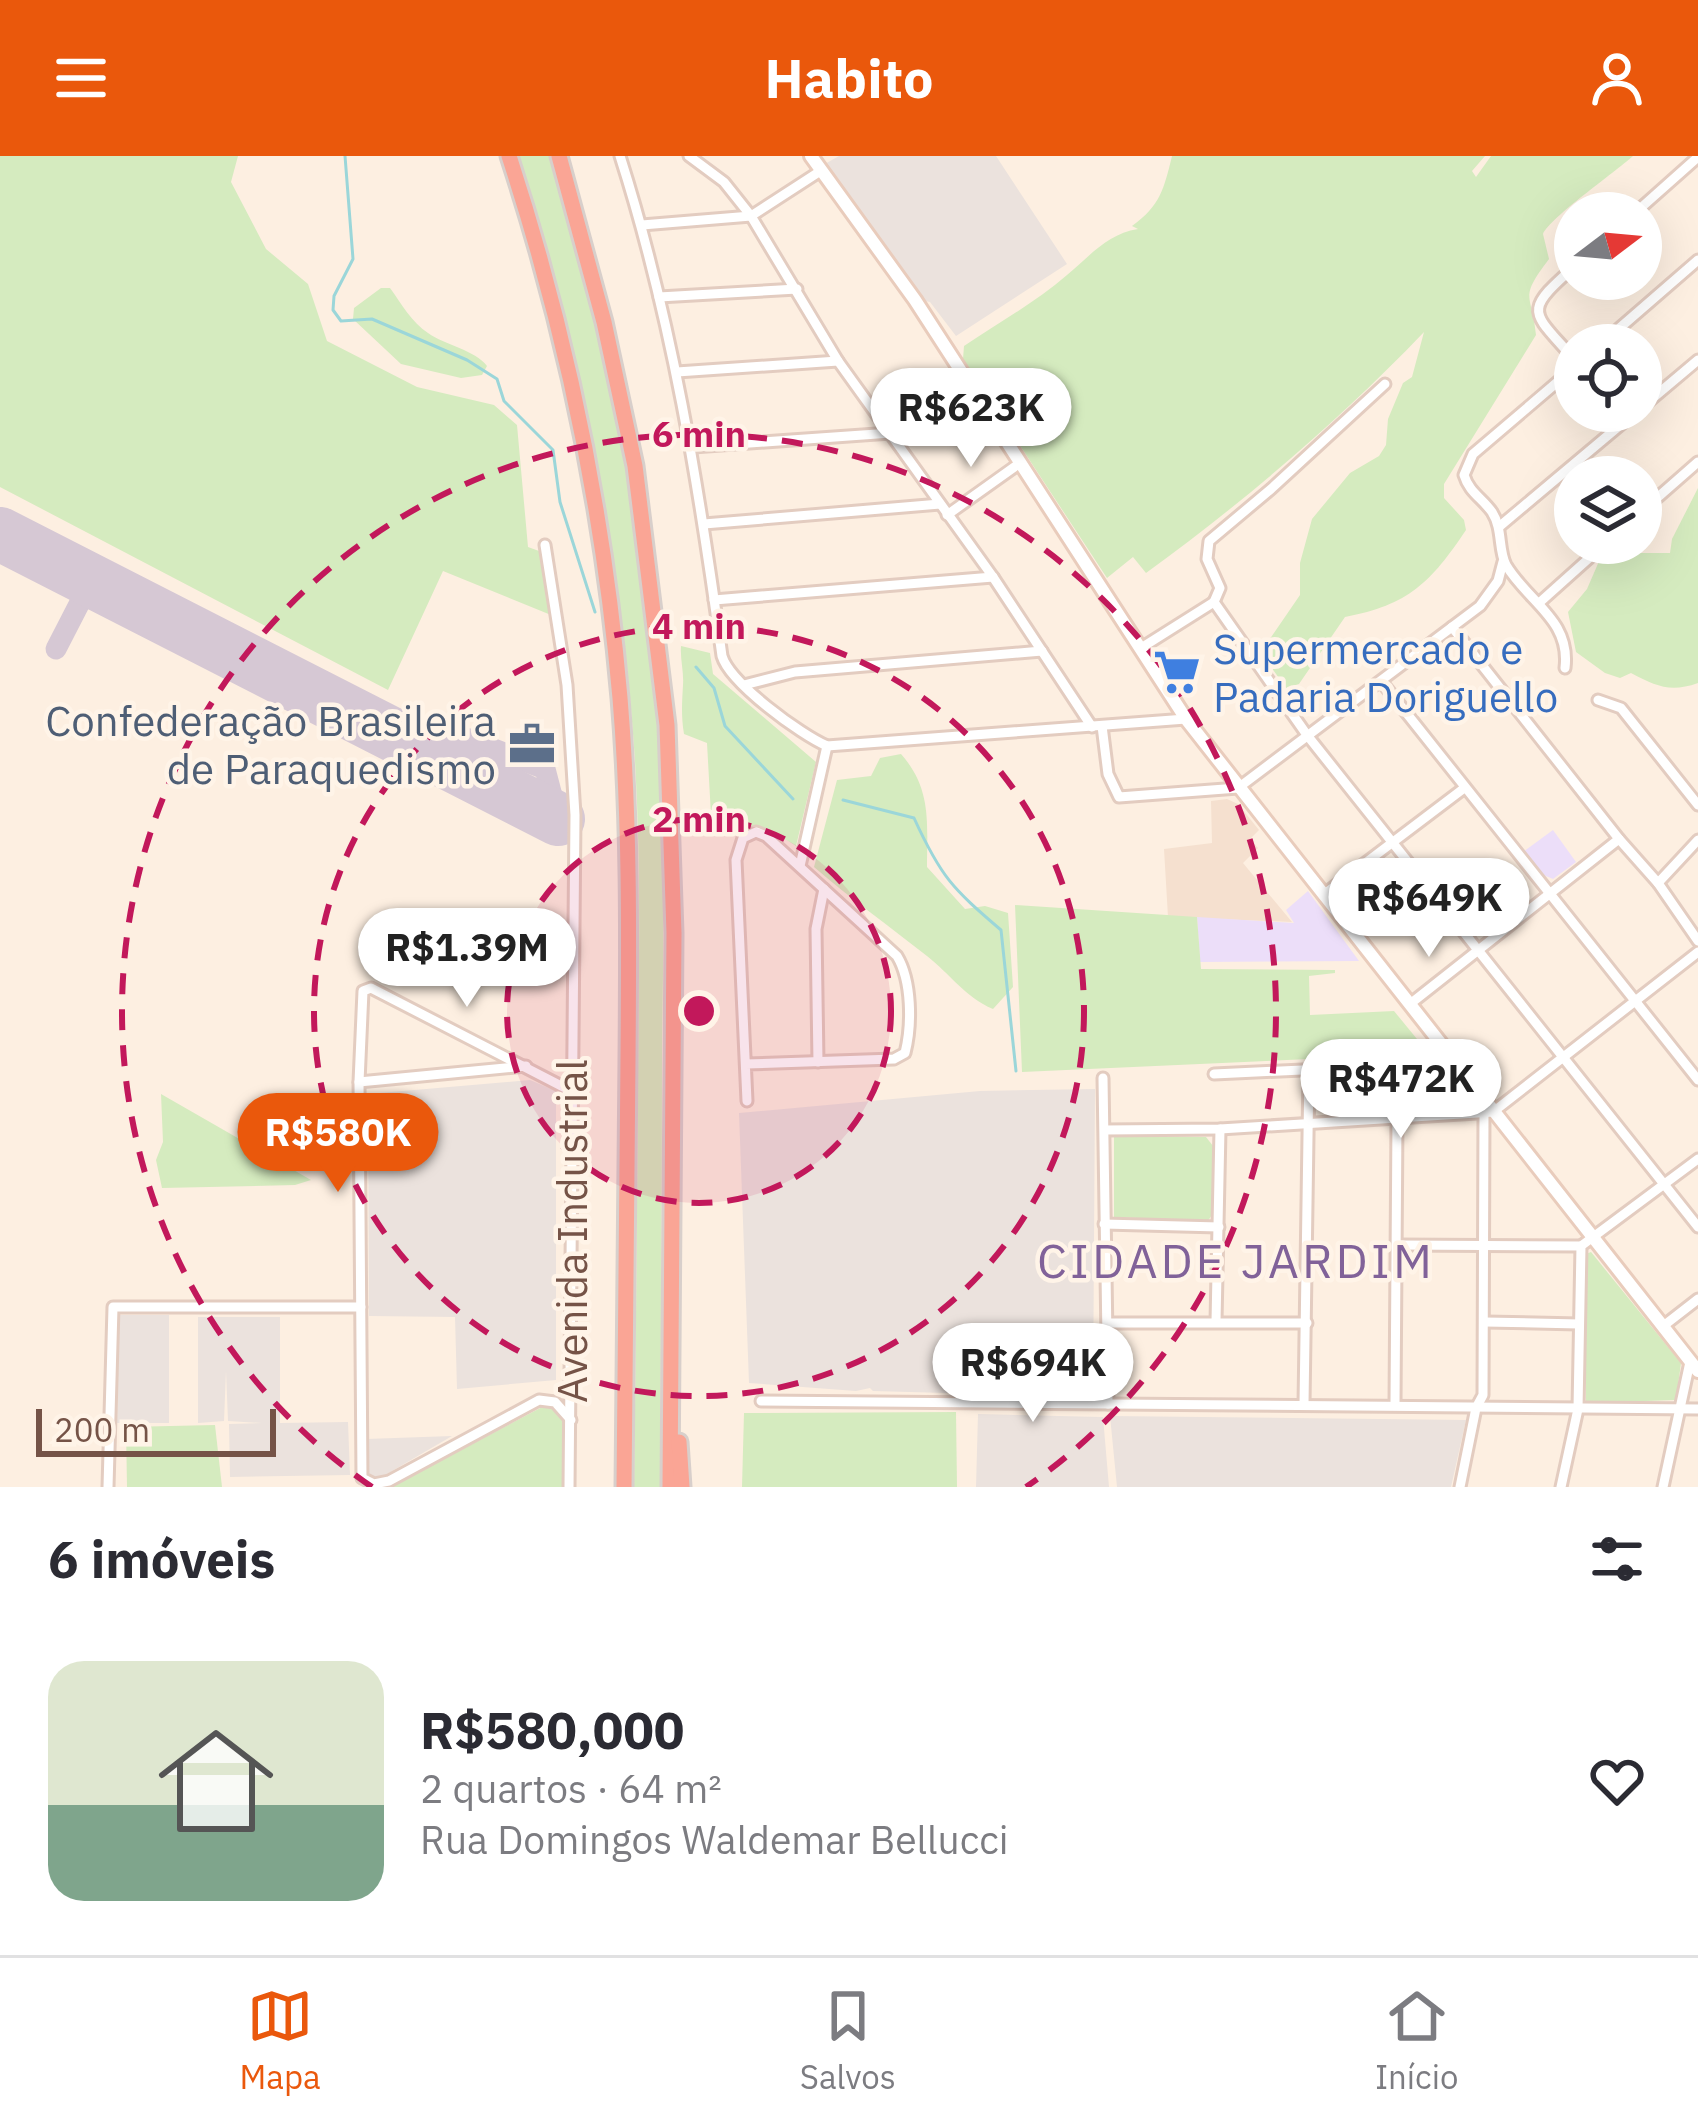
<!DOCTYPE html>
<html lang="pt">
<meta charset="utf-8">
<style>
:root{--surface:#fff;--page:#f2f2f3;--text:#2b2b33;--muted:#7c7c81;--line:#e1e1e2;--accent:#ea580c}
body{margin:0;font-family:"IBM Plex Sans",sans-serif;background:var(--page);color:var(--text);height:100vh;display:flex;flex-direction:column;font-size:45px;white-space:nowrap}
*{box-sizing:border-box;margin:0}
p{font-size:39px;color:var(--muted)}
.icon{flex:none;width:66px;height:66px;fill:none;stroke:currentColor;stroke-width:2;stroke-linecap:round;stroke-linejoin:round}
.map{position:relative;height:1331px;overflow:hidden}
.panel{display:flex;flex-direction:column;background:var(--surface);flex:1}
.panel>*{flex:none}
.needle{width:78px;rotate:74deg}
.tools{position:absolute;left:1554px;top:36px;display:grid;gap:24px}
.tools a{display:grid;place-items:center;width:108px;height:108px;border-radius:50%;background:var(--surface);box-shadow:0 12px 48px #0002;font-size:60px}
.scale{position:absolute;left:36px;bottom:30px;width:240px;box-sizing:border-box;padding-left:12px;border:6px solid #755347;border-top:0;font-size:33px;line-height:42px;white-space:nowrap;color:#755347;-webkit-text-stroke:9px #fff4e8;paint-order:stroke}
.price{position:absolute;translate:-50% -102px;padding:0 27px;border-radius:42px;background:#fff;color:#222;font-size:39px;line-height:78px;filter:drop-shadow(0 3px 6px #0008)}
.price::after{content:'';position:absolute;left:50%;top:72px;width:36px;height:27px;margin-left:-18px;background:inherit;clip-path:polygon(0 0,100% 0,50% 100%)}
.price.current{background:var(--accent);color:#fff}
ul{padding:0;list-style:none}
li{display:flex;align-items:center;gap:36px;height:300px;padding:0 48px}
li span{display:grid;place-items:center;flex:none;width:336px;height:240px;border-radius:36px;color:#555}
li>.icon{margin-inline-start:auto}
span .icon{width:144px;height:144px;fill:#fffc;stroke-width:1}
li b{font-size:51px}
h2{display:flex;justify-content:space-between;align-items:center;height:144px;padding:0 48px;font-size:51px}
header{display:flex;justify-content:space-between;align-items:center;height:156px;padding:0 48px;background:var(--accent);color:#fff;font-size:54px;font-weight:700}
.tab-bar{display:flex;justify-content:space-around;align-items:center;height:168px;border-top:3px solid var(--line);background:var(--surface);font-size:33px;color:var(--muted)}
.tab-bar a{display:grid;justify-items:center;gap:6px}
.tab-bar .current{color:var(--accent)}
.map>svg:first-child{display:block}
.residential{fill:#f5e0cf}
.industrial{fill:#ebe2dd}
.education{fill:#ecdef9}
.green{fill:#d5ebbf}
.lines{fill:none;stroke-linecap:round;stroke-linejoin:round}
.stream{stroke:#9bd6d9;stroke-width:3}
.taxiway{stroke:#d6c8d4;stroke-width:21}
.runway{stroke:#d6c8d4;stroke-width:54}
.minor-casing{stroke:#e3ccc0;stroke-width:15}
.secondary-casing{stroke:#e9ccbc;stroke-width:18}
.motorway-casing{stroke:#d8cfcb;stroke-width:21}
.minor{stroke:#fff;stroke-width:9}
.secondary{stroke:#fff;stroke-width:12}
.motorway{stroke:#faa595;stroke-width:15}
.ring{fill:none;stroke:#c2185b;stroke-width:6;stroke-dasharray:21 15}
.labels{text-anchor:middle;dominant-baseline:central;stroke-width:9;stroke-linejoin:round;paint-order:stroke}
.shop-label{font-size:42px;fill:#366cbe;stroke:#fff4e8;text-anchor:start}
.service-label{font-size:42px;fill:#4e5e75;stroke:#fff4e8;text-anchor:end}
.street-label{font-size:42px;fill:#755347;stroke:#fff4e8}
.quarter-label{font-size:48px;letter-spacing:3px;fill:#816299;stroke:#fff4e8}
.centre{fill:#c2185b;stroke:#fff4e8;stroke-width:6}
.ring-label{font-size:36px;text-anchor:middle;font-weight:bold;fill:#c2185b;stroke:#fff4e8;stroke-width:9;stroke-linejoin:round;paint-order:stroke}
</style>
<header><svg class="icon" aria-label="menu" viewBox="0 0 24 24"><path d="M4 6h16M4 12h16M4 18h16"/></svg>Habito<svg class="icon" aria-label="person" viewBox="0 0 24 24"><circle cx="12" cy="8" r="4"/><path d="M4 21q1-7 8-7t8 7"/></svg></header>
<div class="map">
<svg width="1698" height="1331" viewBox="0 0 1698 1331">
<rect width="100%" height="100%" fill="#fdefe1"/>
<polygon class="residential" points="1227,643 1238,648 1259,674 1250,683 1258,692 1243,707 1292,766 1168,761 1164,693 1212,687 1211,645"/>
<g class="industrial">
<polygon points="839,0 996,0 1067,108 956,180 930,146 920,144 823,9"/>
<polygon points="530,924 556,935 556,1224 457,1233 455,1161 369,1160 368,938"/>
<polygon points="1095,933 1093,1241 873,1235 870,1232 856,1235 749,1227 739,957 980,935"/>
<polygon points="119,1159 169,1159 169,1267 117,1267"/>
<polygon points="198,1161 280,1161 280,1267 348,1266 350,1319 230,1321 229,1268 262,1267 228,1265 226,1215 224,1265 198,1267"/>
<polygon points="978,1258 1103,1261 1109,1331 976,1331"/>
<polygon points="1110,1260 1466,1264 1451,1331 1117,1331"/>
<polygon points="452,1280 380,1322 372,1322 364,1316 366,1283"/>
</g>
<g class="education">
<polygon points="1553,674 1576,706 1553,723 1539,717 1523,696"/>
<polygon points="1308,735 1359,805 1200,806 1197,761 1294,767 1286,754"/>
</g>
<g class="green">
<polygon points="0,0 238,0 231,26 266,93 308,128 327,185 417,231 494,249 517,269 528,391 539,395 551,459 443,415 388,534 0,331"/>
<path d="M519,0H549C614,194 647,402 660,605C666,702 663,799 662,896C662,1041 661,1186 660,1331H634C636,1192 637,1053 638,913C639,811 641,708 635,605C622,400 579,196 519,0Z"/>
<path d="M1172,0H1485L1472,15L1476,21L1491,0H1633C1614,17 1551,61 1543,78L1549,103C1518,144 1532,136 1536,179L1444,328V342L1464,364L1466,374C1431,426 1409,449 1345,461L1299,528L1286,532L1266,504L1267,487L1300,439V407L1312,363L1350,317L1379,300L1386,289L1388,263L1403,227L1412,221L1424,176C1341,263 1244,346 1146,417L1133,401L1107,422L963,203L964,190C998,167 1036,146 1067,119C1090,100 1107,78 1138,73L1132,70C1160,50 1164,33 1172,0Z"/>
<path d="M381,132H390C401,147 412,167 428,177C445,189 475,194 487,210L482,219L461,222L401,208L353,163L354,152Z"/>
<path d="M1698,332V527C1670,537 1656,530 1631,517L1620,522L1605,517L1576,496L1568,456L1587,433L1600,403L1613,397H1670L1672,383Z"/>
<path d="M681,490L710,497L713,518L816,606L796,690C765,668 742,675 711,659L707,587L684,578C681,560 682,547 683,529C684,516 680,503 681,490Z"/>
<path d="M901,598C932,633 927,667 927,711L965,753L985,750L1008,757L1013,831L993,853C965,841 950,818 927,800C889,770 851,743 814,711L837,624L871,620L880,602Z"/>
<polygon points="1015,749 1197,761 1201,813 1335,814 1335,817 1309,820 1310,859 1394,855 1426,894 1422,898 1022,916"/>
<polygon points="161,938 311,1024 295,1029 162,1032 156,1004 163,986"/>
<polygon points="1114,980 1206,981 1213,990 1213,1057 1208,1065 1114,1061"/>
<polygon points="1591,1096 1681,1207 1676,1244 1586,1247 1584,1113 1586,1098"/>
<polygon points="544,1250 557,1254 565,1266 564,1331 391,1331"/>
<polygon points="956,1256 957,1331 742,1331 744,1257"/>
<polygon points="215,1269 222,1331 127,1331 126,1271"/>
</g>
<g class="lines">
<g class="stream">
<polyline points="345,0 353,103 334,140 333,154 341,165 372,163 467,204 497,223 504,245 553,294 560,346 595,456"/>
<polyline points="696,511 714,532 725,570 793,643"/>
<path d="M843,644L914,662C941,721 952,732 1001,774L1016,915"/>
</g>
<g class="taxiway">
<polyline points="56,493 91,425"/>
<polyline points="394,579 455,578 545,613 558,663"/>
<polyline points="469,583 489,627"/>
</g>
<polyline class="runway" points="0,378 558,663"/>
<defs>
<g id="minor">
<path d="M620,0C672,163 699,331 722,500C730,527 801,579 827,590L1186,563"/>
<polyline points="689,0 724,26 751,60 838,205 993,421 1092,571"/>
<polyline points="1635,57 1698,1"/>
<polyline points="642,69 751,60 822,14"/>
<path d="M1575,110C1522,157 1531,154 1575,204"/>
<polyline points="659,141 797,133"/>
<polyline points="1600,189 1698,104"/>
<polyline points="677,216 838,205"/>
<polyline points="1641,252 1698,204"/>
<polyline points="693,291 891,277"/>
<polyline points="1641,356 1698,306"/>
<polyline points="947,359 1020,307"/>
<polyline points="704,368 940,348"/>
<polyline points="1500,370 1637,255"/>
<polyline points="545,389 567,529 575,659 569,1331"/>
<polyline points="714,444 993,421"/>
<polyline points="1214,446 1307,579 1698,1071"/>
<polyline points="1214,446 1220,432 1207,403 1209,385 1271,333 1385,228"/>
<polyline points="1539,447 1606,387"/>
<polyline points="1452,471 1619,683 1658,727 1698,785"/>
<polyline points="1141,492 1214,446"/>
<path d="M1565,512C1571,464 1528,446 1506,409C1498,394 1503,373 1492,356C1482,342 1469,336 1464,319L1473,298L1575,211"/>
<polyline points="1381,525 1698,924"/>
<polyline points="744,529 795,516 1042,495"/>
<polyline points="1598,544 1621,552 1698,649"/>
<polyline points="1102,570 1108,618 1119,641 1238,632 1480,450 1498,425 1503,406"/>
<polyline points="800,710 827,590"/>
<polyline points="1658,727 1698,684"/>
<polyline points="1323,739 1463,633"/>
<polyline points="1410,848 1619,683"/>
<polyline points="818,906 816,773 824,733"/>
<path d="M746,908L894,903L905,897C912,869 912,825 897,800L766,680L756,676L743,682L736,704L747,945"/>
<polyline points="1214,918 1453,907"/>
<polyline points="1103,922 1108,1248"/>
<polyline points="359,926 526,910"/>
<polyline points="1105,974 1220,973 1493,956 1698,796"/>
<polyline points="1104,1068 1219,1071"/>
<polyline points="1397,1089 1581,1090"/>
<polyline points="1216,1166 1220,973"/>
<polyline points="1485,1166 1579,1168"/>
<polyline points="1108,1167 1307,1167"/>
<polyline points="1662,1171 1698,1143"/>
<polyline points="761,1245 1698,1253"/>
<polyline points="1304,1248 1309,913"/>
<polyline points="1395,1248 1397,963"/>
<polyline points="571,1264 555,1246 539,1244 389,1325 374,1328 362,1322 359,926 363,835 371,832 571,935"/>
<polyline points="108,1331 113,1151 361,1151"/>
<polyline points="1460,1331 1476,1252 1483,1239 1484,955"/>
<polyline points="1561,1331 1578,1253 1581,1090 1698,1003"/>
<polyline points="1663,1331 1690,1206"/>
</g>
<polyline id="secondary" points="811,0 915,144 1186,563 1698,1215"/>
<g id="motorway">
<path d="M509,0C566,175 604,358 620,542C630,662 629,783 628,904C628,1047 626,1189 624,1331"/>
<polyline points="559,0 604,166 635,310 667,569 674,777 670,1331"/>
<polyline points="679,1286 682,1331"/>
</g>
</defs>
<use href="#minor" class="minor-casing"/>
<use href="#secondary" class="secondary-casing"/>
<use href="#motorway" class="motorway-casing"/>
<use href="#minor" class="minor"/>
<use href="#secondary" class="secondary"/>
<use href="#motorway" class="motorway"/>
</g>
<circle cx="699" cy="855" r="192" fill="#c2185b" fill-opacity=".12"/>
<g class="ring">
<circle cx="699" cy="855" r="192"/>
<circle cx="699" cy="855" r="385"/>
<path d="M372 1331A577 577 0 1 1 1026 1331"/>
</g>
<defs>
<symbol id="supermarket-bare" viewBox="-9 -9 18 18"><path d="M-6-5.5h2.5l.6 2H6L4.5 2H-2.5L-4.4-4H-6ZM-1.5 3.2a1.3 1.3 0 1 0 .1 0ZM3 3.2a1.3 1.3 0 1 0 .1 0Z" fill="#3f7fe0" stroke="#fff4e8" stroke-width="2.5" paint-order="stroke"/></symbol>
<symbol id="office-bare" viewBox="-9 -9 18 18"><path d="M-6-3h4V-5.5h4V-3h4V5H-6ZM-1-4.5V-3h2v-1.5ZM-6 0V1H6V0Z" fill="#5c6f8a" stroke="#fff4e8" stroke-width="2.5" paint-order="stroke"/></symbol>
</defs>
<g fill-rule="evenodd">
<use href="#supermarket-bare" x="1144" y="483" width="66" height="66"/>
<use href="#office-bare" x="499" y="555" width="66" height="66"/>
</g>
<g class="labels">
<g class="shop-label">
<text x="1213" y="492">Supermercado e<tspan x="1213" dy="48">Padaria Doriguello</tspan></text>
</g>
<g class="service-label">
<text x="496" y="564">Confederação Brasileira<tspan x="496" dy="48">de Paraquedismo</tspan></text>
</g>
<g class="street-label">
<text transform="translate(571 1075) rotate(-90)">Avenida Industrial</text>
</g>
<g class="quarter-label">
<text x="1236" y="1104">CIDADE JARDIM</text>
</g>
</g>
<circle cx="699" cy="855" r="18" class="centre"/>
<g class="ring-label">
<text x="699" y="291">6 min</text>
<text x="699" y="483">4 min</text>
<text x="699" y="676">2 min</text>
</g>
</svg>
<div class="tools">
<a><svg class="needle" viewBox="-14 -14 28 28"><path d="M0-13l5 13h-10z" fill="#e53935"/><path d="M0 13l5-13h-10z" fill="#7c7c81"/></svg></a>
<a><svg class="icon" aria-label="locate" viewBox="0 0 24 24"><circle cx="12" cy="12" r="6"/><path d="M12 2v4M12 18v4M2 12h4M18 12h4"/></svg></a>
<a><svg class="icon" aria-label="layers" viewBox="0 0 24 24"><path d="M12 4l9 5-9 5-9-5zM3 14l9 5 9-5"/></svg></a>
</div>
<div class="scale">200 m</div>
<b class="price" style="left:971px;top:314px">R$623K</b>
<b class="price" style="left:1429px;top:804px">R$649K</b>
<b class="price" style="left:467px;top:854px">R$1.39M</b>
<b class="price" style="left:1401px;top:985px">R$472K</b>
<b class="price current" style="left:338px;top:1039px">R$580K</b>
<b class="price" style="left:1033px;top:1269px">R$694K</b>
</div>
<section class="panel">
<h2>6 imóveis<svg class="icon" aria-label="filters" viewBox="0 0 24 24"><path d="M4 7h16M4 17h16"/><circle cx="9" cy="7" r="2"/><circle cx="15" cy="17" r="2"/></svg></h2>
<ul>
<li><span style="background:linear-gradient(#dfe7d0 60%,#7fa58c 0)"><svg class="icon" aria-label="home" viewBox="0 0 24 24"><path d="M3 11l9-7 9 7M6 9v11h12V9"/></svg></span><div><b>R$580,000</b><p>2 quartos · 64 m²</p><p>Rua Domingos Waldemar Bellucci</p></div><svg class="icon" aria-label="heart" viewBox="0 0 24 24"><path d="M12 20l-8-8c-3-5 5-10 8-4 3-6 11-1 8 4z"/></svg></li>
</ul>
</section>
<nav class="tab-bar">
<a class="current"><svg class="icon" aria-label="map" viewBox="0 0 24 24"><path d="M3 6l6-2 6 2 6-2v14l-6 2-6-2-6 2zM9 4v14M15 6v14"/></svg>Mapa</a>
<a><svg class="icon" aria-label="saved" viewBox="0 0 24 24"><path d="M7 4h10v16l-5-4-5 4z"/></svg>Salvos</a>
<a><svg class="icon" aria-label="home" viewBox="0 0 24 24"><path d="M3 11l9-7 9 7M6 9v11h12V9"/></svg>Início</a>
</nav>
